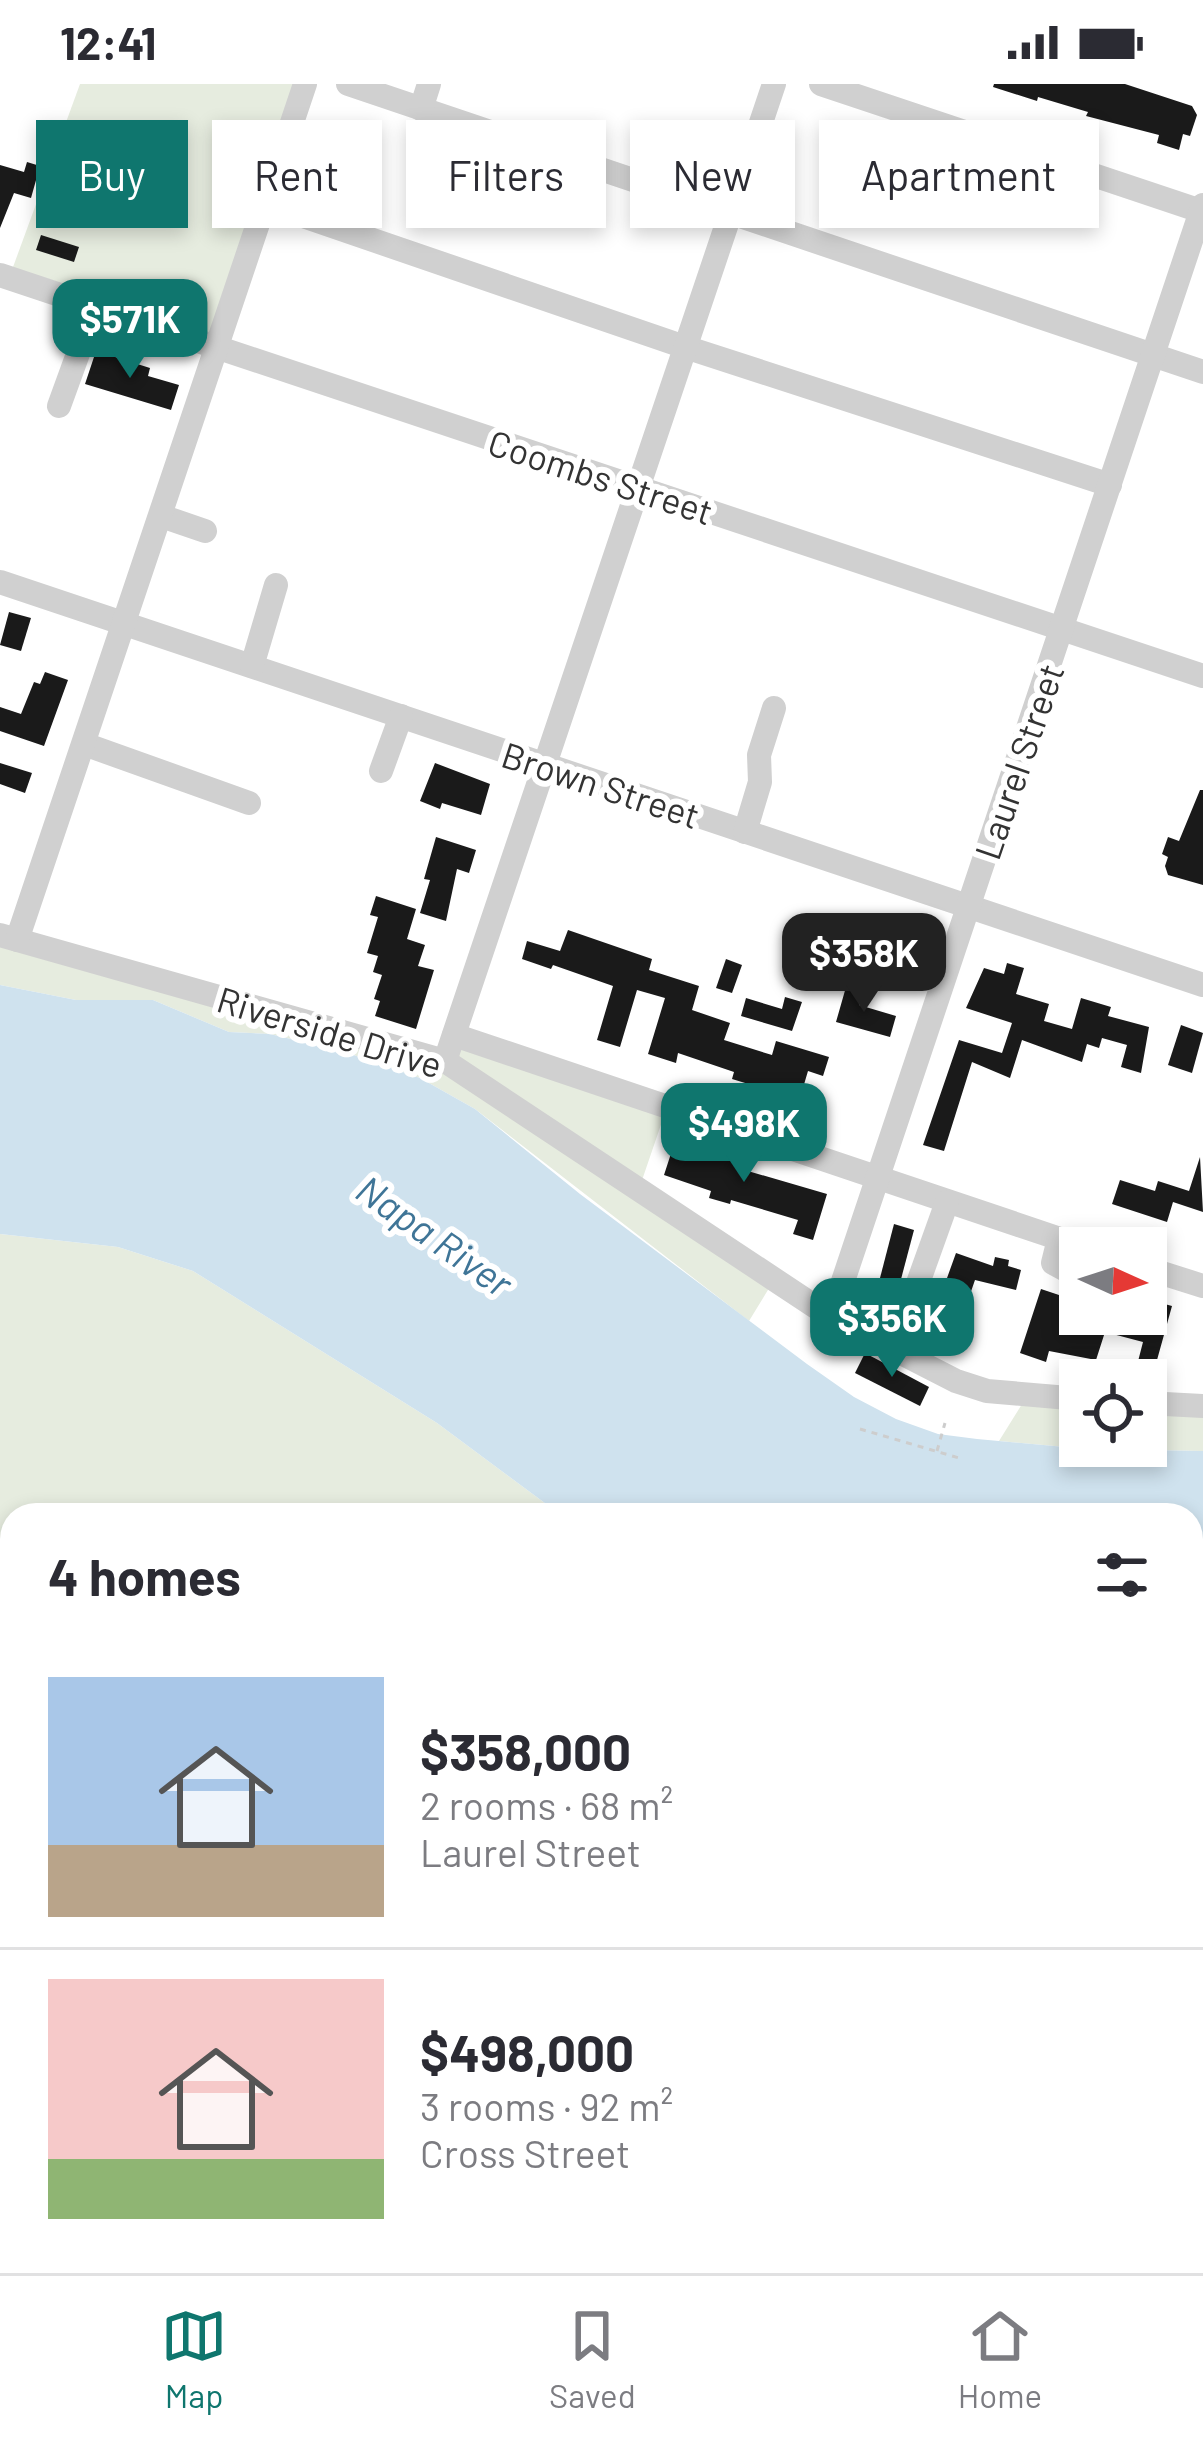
<!DOCTYPE html>
<meta charset="utf-8">
<style>
:root{--surface:#fff;--page:#f7f7f7;--text:#2b2b33;--muted:#7c7c81;--line:#e1e1e2;--accent:#0f766e}
body{margin:0;font-family:Barlow,sans-serif;background:var(--page);color:var(--text);height:100vh;display:flex;flex-direction:column;font-size:45px;white-space:nowrap}
*{box-sizing:border-box;margin:0}
p{font-size:39px;color:var(--muted)}
.icon{flex:none;width:66px;height:66px;fill:none;stroke:currentColor;stroke-width:2;stroke-linecap:round;stroke-linejoin:round}
.map{position:relative;flex:1;overflow:hidden}
.side{position:absolute;left:0px;top:1419px;width:1203px;height:771px;display:flex;flex-direction:column;background:var(--surface);border-radius:36px 36px 0 0;box-shadow:0 6px 18px #0003}
.side>*{flex:none}
.guide{position:absolute;left:36px;top:36px;width:1131px;height:108px;display:flex;gap:24px}
.needle{width:78px;rotate:93deg}
.tools{position:absolute;left:1059px;top:1143px;display:grid;gap:24px}
.tools a{display:grid;place-items:center;width:108px;height:108px;border-radius:0px;background:var(--surface);box-shadow:0 6px 18px #0003;font-size:60px}
.price{position:absolute;translate:-50% -102px;padding:0 27px;border-radius:24px;background:var(--accent);color:#fff;font-size:39px;line-height:78px;filter:drop-shadow(0 3px 6px #0008)}
.price::after{content:'';position:absolute;left:50%;top:72px;width:36px;height:27px;margin-left:-18px;background:inherit;clip-path:polygon(0 0,100% 0,50% 100%)}
.price.on{background:#222;color:#fff}
ul{padding:0;list-style:none}
li{display:flex;align-items:center;gap:36px;height:300px;padding:0 48px}
li+li{border-top:3px solid var(--line)}
li span{display:grid;place-items:center;flex:none;width:336px;height:240px;border-radius:0px;color:#555}
li>.icon{margin-inline-start:auto}
span .icon{width:144px;height:144px;fill:#fffc;stroke-width:1}
li b{font-size:51px}
h2{display:flex;justify-content:space-between;align-items:center;height:144px;padding:0 48px;font-size:51px}
.tag{padding:0 42px;border-radius:0px;background:var(--surface);box-shadow:0 6px 18px #0003;font-size:42px;line-height:108px}
.tag.on{background:var(--accent);color:#fff}
.status{display:flex;justify-content:space-between;align-items:center;height:84px;padding:0 60px;background:var(--surface);direction:ltr}
.status svg{height:33px;fill:currentColor}
.tab-bar{display:flex;justify-content:space-around;align-items:center;height:168px;border-top:3px solid var(--line);background:var(--surface);font-size:33px;color:var(--muted)}
.tab-bar a{display:grid;justify-items:center;gap:6px}
.tab-bar .on{color:var(--accent)}
.map>svg:first-child{display:block}
.green{fill:#e6ecdf}
.water{fill:#cfe2ee}
.building{fill:#1a1a1a}
.lines{fill:none;stroke-linecap:round;stroke-linejoin:round}
.path{stroke:#cdcdcd;stroke-width:3;stroke-dasharray:6 6;stroke-linecap:butt}
.minor{stroke:#d0d0d0;stroke-width:24}
.rail-casing{stroke:#888;stroke-width:9}
.rail{stroke:#fff;stroke-width:4.5;stroke-dasharray:14;stroke-linecap:butt}
.labels{text-anchor:middle;dominant-baseline:central;stroke-width:12;stroke-linejoin:round;paint-order:stroke}
.street-label{font-size:36px;fill:#333;stroke:#fff}
.water-label{font-size:39px;font-style:italic;fill:#3f7597;stroke:#fff}
</style>
<div class="status"><b>12:41</b><svg viewBox="0 0 49 12"><path d="M0 12V9h3v3zM5 12V6h3v6zM10 12V3h3v9zM15 12V0h3v12zM26 1h20v11H26zM47 4h2v5h-2z"/></svg></div>
<div class="map">
<svg width="1203" height="2189" viewBox="0 0 1203 2189">
<rect width="100%" height="100%" fill="#fff"/>
<g class="green">
<polygon points="80,0 305,0 216,264 9,194"/>
<polygon points="0,851 444,976 454,951 667,1023 639,1105 774,1196 749,1237 475,1025 420,994 345,968 270,950 229,948 153,916 76,916 0,901"/>
<polygon points="0,1150 118,1163 193,1187 437,1339 561,1431 12,1431 12,1497 0,1497"/>
<polygon points="1027,1312 1080,1315 1080,1362 1146,1362 1146,1319 1203,1322 1203,1367 1087,1365 999,1357"/>
<polygon points="1203,1601 1203,1695 1191,1696 1191,1602"/>
<polygon points="0,2017 12,2021 12,2178 307,2178 328,2189 0,2189"/>
</g>
<polygon class="water" points="0,901 76,916 153,916 229,948 270,950 345,968 420,994 475,1025 580,1110 807,1280 854,1313 896,1335 938,1350 977,1355 1087,1365 1203,1367 1203,1601 1191,1602 1191,1431 561,1431 437,1339 193,1187 118,1163 0,1150"/>
<g class="building">
<polygon points="994,0 1125,0 1192,22 1197,31 1190,52 1183,50 1179,66 1157,59 1159,51 1086,32 1088,28 1038,13 1037,17 993,3"/>
<polygon points="27,78 40,82 31,114 14,109 0,144 0,81 24,88"/>
<polygon points="41,151 79,163 74,178 36,166"/>
<polygon points="96,267 150,284 148,292 179,301 171,326 85,300"/>
<polygon points="9,528 31,534 21,567 0,561"/>
<polygon points="45,588 68,596 44,662 0,647 0,623 21,630 34,598 40,600"/>
<polygon points="0,679 32,689 25,709 0,700"/>
<polygon points="435,679 490,700 481,731 442,719 440,725 420,717"/>
<polygon points="1200,706 1203,706 1203,801 1168,791 1165,782 1168,773 1162,770 1168,753 1179,757"/>
<polygon points="436,753 476,766 469,789 457,785 446,837 420,829 430,796 424,795"/>
<polygon points="376,812 416,825 407,855 425,861 418,882 434,886 416,945 375,932 380,917 374,915 382,891 373,888 378,872 367,869 378,833 370,831"/>
<polygon points="568,846 652,875 649,886 699,902 692,926 730,939 724,956 772,971 776,957 829,973 823,992 808,987 797,1024 775,1017 778,1009 732,995 734,988 678,969 676,979 648,970 665,914 637,906 620,963 597,956 613,902 553,881 551,885 522,875 527,857 560,867"/>
<polygon points="726,875 742,881 732,909 716,904"/>
<polygon points="1007,879 1024,884 1016,910 1049,920 1044,937 1072,945 1081,914 1111,923 1108,932 1149,943 1141,989 1121,983 1127,961 1102,954 1099,964 1087,960 1082,978 1022,956 1010,994 972,978 944,1067 923,1061 959,956 1002,969 1012,939 966,924 984,884 1004,890"/>
<polygon points="846,903 863,908 859,921 896,932 890,953 836,938"/>
<polygon points="785,913 802,918 792,947 741,932 746,914 782,925"/>
<polygon points="1181,941 1203,949 1192,989 1168,981"/>
<polygon points="677,1051 717,1065 716,1070 743,1079 741,1085 827,1110 813,1156 793,1150 798,1136 731,1116 730,1120 709,1114 711,1107 664,1091"/>
<polygon points="1200,1073 1203,1128 1173,1118 1167,1138 1112,1120 1120,1096 1155,1107 1158,1097 1189,1107"/>
<polygon points="894,1140 914,1146 900,1199 880,1194"/>
<polygon points="956,1169 993,1182 995,1173 1009,1176 1008,1182 1021,1186 1016,1206 975,1196 959,1242 933,1233"/>
<polygon points="1041,1205 1080,1218 1080,1230 1146,1230 1146,1215 1172,1222 1152,1294 1135,1289 1143,1258 1105,1248 1096,1276 1049,1267 1046,1278 1020,1269"/>
<polygon points="865,1269 929,1303 920,1322 855,1289"/>
</g>
<g class="lines">
<g class="path">
<polyline points="860,1345 959,1374"/>
<polyline points="937,1367 945,1339"/>
<polyline points="0,1468 12,1471"/>
<polyline points="1191,1685 1203,1684"/>
<polyline points="2,2013 12,2016"/>
<polyline points="336,2178 375,2188 399,2178"/>
</g>
<g class="minor">
<polyline points="348,0 1203,288"/>
<polyline points="821,0 1201,127"/>
<polyline points="421,25 429,0"/>
<polyline points="265,119 685,263 1110,401"/>
<polyline points="0,191 1203,592"/>
<polyline points="59,322 95,223"/>
<polyline points="161,432 205,447"/>
<polyline points="0,498 1203,901"/>
<polyline points="252,582 276,501"/>
<polyline points="84,660 249,719"/>
<polyline points="381,687 401,632"/>
<polyline points="745,748 760,698 759,671 774,624"/>
<polyline points="0,851 445,977 831,1233 956,1297 987,1307 1080,1315"/>
<polyline points="17,856 305,0"/>
<polyline points="454,951 1087,1164"/>
<polyline points="445,977 774,0"/>
<polyline points="1059,1155 1053,1179 1075,1191"/>
<polyline points="1146,1184 1203,1202"/>
<polyline points="831,1233 1203,121"/>
<polyline points="894,1266 947,1118"/>
<polyline points="1146,1319 1203,1322"/>
<polyline points="0,1630 12,1633"/>
<polyline points="1191,1709 1203,1707"/>
<polyline points="0,1764 12,1719"/>
<polyline points="1191,1830 1203,1826"/>
<polyline points="0,1837 12,1840"/>
<polyline points="0,1982 12,1943"/>
<polyline points="1191,2043 1203,2038"/>
<polyline points="1191,2099 1203,2093"/>
<polyline points="549,2178 558,2189"/>
<polyline points="575,2178 580,2189"/>
<polyline points="774,2178 777,2189"/>
<polyline points="858,2178 863,2189"/>
<polyline points="929,2178 934,2189"/>
<polyline points="1102,2178 1103,2189"/>
<polyline points="484,2189 499,2178"/>
</g>
<defs>
<g id="rail">
<polyline points="0,1530 12,1533"/>
<polyline points="1191,1733 1203,1730"/>
</g>
</defs>
<use href="#rail" class="rail-casing"/>
<use href="#rail" class="rail"/>
</g>
<g class="labels">
<g class="street-label">
<text transform="translate(601 392) rotate(18)">Coombs Street</text>
<text transform="translate(1018 677) rotate(-71)">Laurel Street</text>
<text transform="translate(601 700) rotate(18)">Brown Street</text>
<text transform="translate(330 947) rotate(17)">Riverside Drive</text>
</g>
<g class="water-label">
<text transform="translate(435 1151) rotate(35)">Napa River</text>
</g>
</g>
</svg>
<div class="tools">
<a><svg class="needle" viewBox="-14 -14 28 28"><path d="M0-13l5 13h-10z" fill="#e53935"/><path d="M0 13l5-13h-10z" fill="#7c7c81"/></svg></a>
<a><svg class="icon" aria-label="locate" viewBox="0 0 24 24"><circle cx="12" cy="12" r="6"/><path d="M12 2v4M12 18v4M2 12h4M18 12h4"/></svg></a>
</div>
<b class="price" style="left:130px;top:297px">$571K</b>
<b class="price on" style="left:864px;top:931px">$358K</b>
<b class="price" style="left:744px;top:1101px">$498K</b>
<b class="price" style="left:892px;top:1296px">$356K</b>
<div class="guide">
<a class="tag on">Buy</a>
<a class="tag">Rent</a>
<a class="tag">Filters</a>
<a class="tag">New</a>
<a class="tag">Apartment</a>
</div>
<section class="side">
<h2>4 homes<svg class="icon" aria-label="filters" viewBox="0 0 24 24"><path d="M4 7h16M4 17h16"/><circle cx="9" cy="7" r="2"/><circle cx="15" cy="17" r="2"/></svg></h2>
<ul>
<li><span style="background:linear-gradient(#a9c7e8 70%,#b9a48a 0)"><svg class="icon" aria-label="home" viewBox="0 0 24 24"><path d="M3 11l9-7 9 7M6 9v11h12V9"/></svg></span><div><b>$358,000</b><p>2 rooms · 68 m²</p><p>Laurel Street</p></div></li>
<li><span style="background:linear-gradient(#f6c9c9 75%,#8fb573 0)"><svg class="icon" aria-label="home" viewBox="0 0 24 24"><path d="M3 11l9-7 9 7M6 9v11h12V9"/></svg></span><div><b>$498,000</b><p>3 rooms · 92 m²</p><p>Cross Street</p></div></li>
</ul>
</section>
</div>
<nav class="tab-bar">
<a class="on"><svg class="icon" aria-label="map" viewBox="0 0 24 24"><path d="M3 6l6-2 6 2 6-2v14l-6 2-6-2-6 2zM9 4v14M15 6v14"/></svg>Map</a>
<a><svg class="icon" aria-label="saved" viewBox="0 0 24 24"><path d="M7 4h10v16l-5-4-5 4z"/></svg>Saved</a>
<a><svg class="icon" aria-label="home" viewBox="0 0 24 24"><path d="M3 11l9-7 9 7M6 9v11h12V9"/></svg>Home</a>
</nav>
